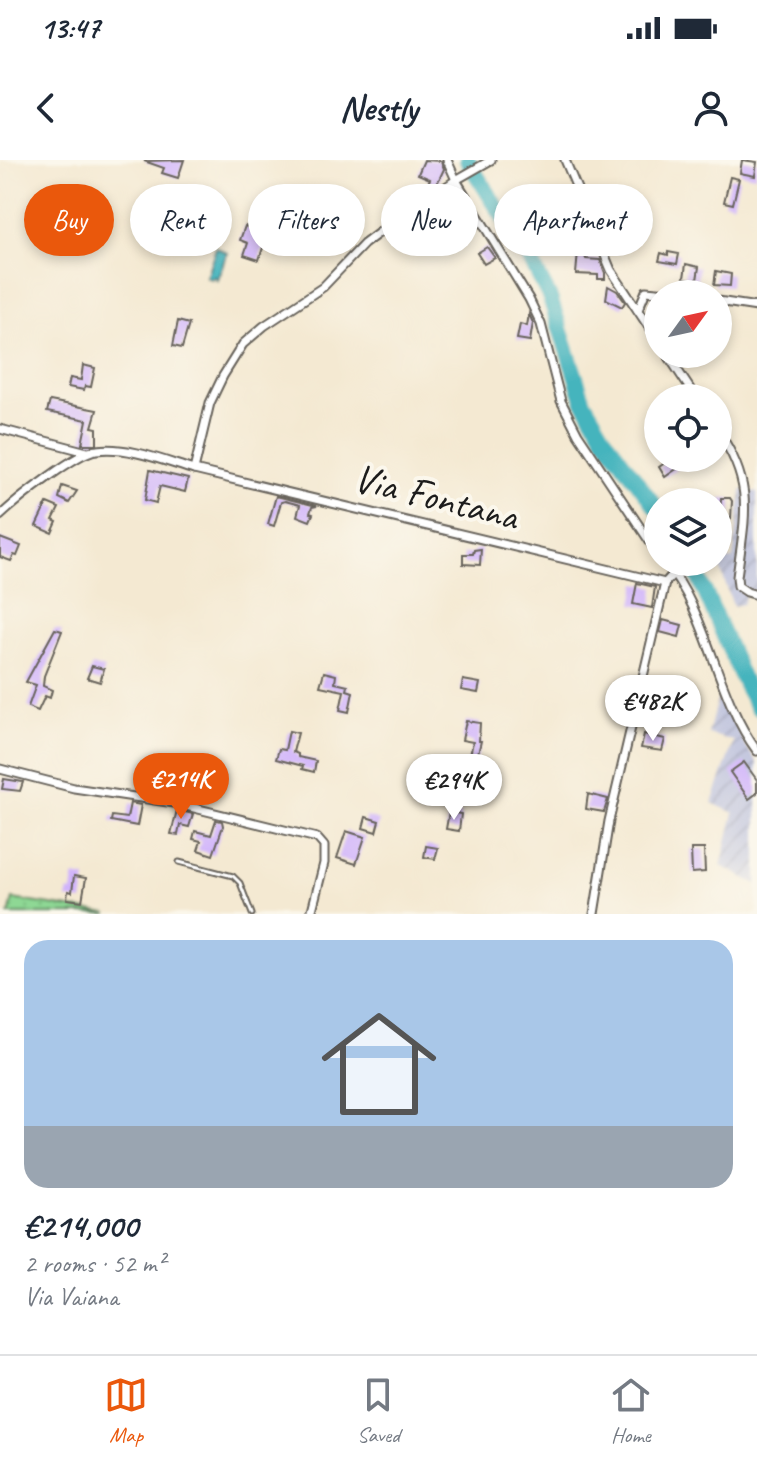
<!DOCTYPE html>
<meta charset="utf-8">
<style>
:root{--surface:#fff;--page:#f2f2f3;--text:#1f2937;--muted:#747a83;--line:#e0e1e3;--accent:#ea580c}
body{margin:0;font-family:Caveat,sans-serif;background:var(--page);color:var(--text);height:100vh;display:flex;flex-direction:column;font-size:30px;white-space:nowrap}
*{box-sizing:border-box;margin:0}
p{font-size:26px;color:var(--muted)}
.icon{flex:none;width:44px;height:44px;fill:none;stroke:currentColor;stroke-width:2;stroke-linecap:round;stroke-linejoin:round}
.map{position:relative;height:754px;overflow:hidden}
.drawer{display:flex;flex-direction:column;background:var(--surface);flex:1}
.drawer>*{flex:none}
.top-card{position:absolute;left:24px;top:24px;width:710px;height:72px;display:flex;gap:16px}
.needle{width:52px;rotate:57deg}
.fabs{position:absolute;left:644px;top:120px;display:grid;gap:16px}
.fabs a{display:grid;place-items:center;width:88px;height:88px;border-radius:50%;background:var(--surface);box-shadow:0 4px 12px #0003;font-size:40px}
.price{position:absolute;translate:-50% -68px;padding:0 18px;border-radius:28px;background:#fff;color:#222;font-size:26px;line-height:52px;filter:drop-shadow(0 2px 4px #0008)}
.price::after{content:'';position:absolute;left:50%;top:48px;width:24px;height:18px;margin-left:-12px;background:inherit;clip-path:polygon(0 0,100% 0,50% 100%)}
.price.current{background:var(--accent);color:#fff}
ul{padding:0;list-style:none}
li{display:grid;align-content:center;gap:16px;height:424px;padding:0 24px}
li+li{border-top:2px solid var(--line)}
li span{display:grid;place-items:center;height:248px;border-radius:24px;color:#555}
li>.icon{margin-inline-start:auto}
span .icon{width:144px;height:144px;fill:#fffc;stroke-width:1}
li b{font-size:34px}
.chip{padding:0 28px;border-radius:36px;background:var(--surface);box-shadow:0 4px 12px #0003;font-size:28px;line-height:72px}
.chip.current{background:var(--accent);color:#fff}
.status{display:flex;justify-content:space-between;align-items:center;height:56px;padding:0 40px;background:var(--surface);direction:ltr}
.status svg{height:22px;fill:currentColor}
header{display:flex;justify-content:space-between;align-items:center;height:104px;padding:0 24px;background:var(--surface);font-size:36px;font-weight:700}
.menu{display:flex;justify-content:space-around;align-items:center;height:112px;border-top:2px solid var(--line);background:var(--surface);font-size:22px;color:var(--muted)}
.menu a{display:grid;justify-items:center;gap:4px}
.menu .current{color:var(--accent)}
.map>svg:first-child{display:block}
.industrial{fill:url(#industrial-furrows)}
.grass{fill:url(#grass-dots);stroke:#557a58;stroke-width:2}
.water{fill:#44b4bd;stroke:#30686c;stroke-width:2}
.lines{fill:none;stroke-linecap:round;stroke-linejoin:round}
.river{stroke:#44b4bd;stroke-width:16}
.building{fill:#d0b3fb}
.lane-casing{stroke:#68645c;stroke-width:7}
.street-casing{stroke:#68645c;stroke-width:11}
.lane{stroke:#fff;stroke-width:3}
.street{stroke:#fff;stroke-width:7}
.labels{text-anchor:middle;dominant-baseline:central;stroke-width:8;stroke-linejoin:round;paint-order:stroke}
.street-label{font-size:40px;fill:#1c1c1c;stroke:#fbf7ec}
</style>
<div class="status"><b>13:47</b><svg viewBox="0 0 49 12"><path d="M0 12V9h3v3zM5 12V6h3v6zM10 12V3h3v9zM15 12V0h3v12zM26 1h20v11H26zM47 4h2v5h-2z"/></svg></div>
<header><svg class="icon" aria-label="back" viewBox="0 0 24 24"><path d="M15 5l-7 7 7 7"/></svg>Nestly<svg class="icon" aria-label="person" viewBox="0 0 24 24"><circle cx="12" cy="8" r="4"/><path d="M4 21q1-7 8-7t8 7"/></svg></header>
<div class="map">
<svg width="757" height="754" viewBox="0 0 757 754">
<defs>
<pattern id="industrial-furrows" width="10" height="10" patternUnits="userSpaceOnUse" patternTransform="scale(2)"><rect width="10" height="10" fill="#bec2dd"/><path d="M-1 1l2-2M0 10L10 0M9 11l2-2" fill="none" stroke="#a3a6bd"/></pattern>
<pattern id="grass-dots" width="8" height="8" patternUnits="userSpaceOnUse" patternTransform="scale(2)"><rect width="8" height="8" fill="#8ed894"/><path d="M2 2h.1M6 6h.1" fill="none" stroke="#7ab97f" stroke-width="1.8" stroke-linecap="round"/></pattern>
</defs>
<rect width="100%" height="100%" fill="#fbf7ec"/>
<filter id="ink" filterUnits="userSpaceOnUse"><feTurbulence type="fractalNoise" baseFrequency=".0125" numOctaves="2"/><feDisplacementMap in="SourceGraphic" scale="16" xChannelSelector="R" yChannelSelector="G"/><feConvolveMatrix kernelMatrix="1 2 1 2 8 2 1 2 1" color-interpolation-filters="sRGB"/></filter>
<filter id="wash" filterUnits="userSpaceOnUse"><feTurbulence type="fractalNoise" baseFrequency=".006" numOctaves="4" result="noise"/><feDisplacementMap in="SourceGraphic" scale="32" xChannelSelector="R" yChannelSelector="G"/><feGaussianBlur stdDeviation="1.8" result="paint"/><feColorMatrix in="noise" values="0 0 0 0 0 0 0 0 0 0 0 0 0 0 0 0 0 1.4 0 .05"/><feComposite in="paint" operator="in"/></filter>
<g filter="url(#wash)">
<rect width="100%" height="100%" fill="#f4e9d2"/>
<g class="industrial">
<polygon points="742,330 757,332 757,433 747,430 743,444 733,446 718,402 733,399"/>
<polygon points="720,529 745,585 757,603 757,724 721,706 734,653 712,643 734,581 708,574"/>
</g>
<polygon class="grass" points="13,739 108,754 9,754"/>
<polygon class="water" points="216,87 227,93 217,120 214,116 211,119 206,117"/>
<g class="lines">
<g class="river">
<polyline points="467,0 532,103 550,138 584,242 605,278 658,350"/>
<polyline points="692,402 746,527 757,547"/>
</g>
</g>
<g id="blocks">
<g class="building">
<polygon points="184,0 178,18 162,13 164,8 144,1"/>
<polygon points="424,0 441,1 444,9 436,26 428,23 430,19 418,14"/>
<polygon points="742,0 757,2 755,16 740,13"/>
<polygon points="730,17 739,19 733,44 724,42"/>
<polygon points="245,66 267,75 259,100 244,95 248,83 240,80"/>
<polygon points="487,87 495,98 484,104 477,93"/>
<polygon points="578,92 584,93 586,99 600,100 605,113 605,119 598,119 598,115 576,114"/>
<polygon points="668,92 679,94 677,104 659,101 661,93 668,95"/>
<polygon points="686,104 699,107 697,120 684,118"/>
<polygon points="716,111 731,114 730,126 714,125"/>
<polygon points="608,126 617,131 625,142 622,147 606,139"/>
<polygon points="529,154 533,163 530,181 517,179 520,164 527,166"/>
<polygon points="178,161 189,164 182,188 173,186"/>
<polygon points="83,205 95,208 91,227 85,226 84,230 68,227 70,218 81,220"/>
<polygon points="50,241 97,250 92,267 97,268 97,284 82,284 87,260 47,252"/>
<polygon points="672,298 692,298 665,317 659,307"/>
<polygon points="150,310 188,319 185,332 160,326 156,343 145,340"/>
<polygon points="62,326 77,331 69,343 59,338"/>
<polygon points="276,336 317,346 312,347 310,353 313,354 310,361 297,356 300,345 285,341 281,342 274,366 268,364"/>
<polygon points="721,338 730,338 732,341 731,358 720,356"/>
<polygon points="47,343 59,348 53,360 57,362 52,373 36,366"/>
<polygon points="0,378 21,386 17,396 14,395 11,401 0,397"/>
<polygon points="481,389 480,405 463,404 463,394 473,394 474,390"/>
<polygon points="637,423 655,427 652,448 633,444"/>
<polygon points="663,460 682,465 679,477 660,472"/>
<polygon points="55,469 62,471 44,516 43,526 52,530 50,538 45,536 38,551 28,547 36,525 26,522"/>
<polygon points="92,506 104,509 100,522 87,518"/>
<polygon points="324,512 336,515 335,523 348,526 347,530 353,532 349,552 340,550 344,531 320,526"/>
<polygon points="653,519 671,526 669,532 666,531 665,535 650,532"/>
<polygon points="463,520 480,523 478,533 461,530"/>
<polygon points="466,561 480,563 479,581 481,581 475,606 468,604 473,582 462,580"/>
<polygon points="289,571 298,573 293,592 298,594 298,597 316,601 314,612 302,609 303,606 276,599 279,589 285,590"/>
<polygon points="644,574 665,579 662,591 641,588"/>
<polygon points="744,602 757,620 757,633 749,639 730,612"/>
<polygon points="459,606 473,609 470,623 456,621"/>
<polygon points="4,619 23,622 20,631 2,629"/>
<polygon points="588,634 608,639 604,652 586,649"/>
<polygon points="130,643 141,645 137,666 111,661 112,656 127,658"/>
<polygon points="177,650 193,654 189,667 180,665 178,675 171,674"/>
<polygon points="449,652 461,654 459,671 446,669"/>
<polygon points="366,657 379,661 376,672 363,668"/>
<polygon points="216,660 222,661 223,666 213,695 198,690 201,681 193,679 195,671 211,675"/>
<polygon points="346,671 365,677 356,704 337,698"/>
<polygon points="426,686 438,688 435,699 424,697"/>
<polygon points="691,689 704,689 705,712 692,713"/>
<polygon points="74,716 86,718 82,741 67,739 68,731 72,732"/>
</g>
</g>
</g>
<g filter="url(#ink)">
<use href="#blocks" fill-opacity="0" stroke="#68645c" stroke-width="2"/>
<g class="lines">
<defs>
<polyline id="lane" points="179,702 233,716 240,723 252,754"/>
<g id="street">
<polyline points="447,0 456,20 529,139 541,164 561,241 578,274 658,394"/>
<polyline points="565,0 611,110 658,181"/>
<polyline points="718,141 757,147"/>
<polyline points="638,150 646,131 679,134"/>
<polyline points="667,194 696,238"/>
<polyline points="0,269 87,292"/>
<path d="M718,271C755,325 745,355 737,417L738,426L747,432L757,435"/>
<polyline points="194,310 665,423"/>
<path d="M0,356C16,341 78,291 97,290C129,286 164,301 194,310L210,243L223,216L243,184L264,166L323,127L364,84L388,66L456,20L491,0"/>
<path d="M665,402C709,454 715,534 757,591"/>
<polyline points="0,609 74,628 174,643 317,678 324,686 324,703 311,754"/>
<polyline points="594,754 609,661 665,423 674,413"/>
</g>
</defs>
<use href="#lane" class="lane-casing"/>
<use href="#street" class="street-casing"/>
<use href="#lane" class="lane"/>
<use href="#street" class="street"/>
</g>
</g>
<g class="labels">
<g class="street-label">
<text transform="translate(436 337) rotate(14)">Via Fontana</text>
</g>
</g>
</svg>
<div class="fabs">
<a><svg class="needle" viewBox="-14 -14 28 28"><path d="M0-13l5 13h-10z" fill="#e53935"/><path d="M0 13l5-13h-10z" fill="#747a83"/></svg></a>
<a><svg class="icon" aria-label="locate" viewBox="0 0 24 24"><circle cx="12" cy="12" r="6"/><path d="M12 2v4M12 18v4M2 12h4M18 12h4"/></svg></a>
<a><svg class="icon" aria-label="layers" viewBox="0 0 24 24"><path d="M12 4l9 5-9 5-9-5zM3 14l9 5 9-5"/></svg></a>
</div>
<b class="price" style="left:653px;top:583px">€482K</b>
<b class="price current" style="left:181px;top:661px">€214K</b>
<b class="price" style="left:454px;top:662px">€294K</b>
<div class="top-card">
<a class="chip current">Buy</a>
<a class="chip">Rent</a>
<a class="chip">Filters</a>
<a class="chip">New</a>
<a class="chip">Apartment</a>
</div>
</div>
<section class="drawer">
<ul>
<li><span style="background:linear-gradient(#a9c7e8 75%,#9aa5b1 0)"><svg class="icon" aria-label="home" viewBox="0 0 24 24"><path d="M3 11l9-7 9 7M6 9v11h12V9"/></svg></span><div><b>€214,000</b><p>2 rooms · 52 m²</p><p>Via Vaiana</p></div></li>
</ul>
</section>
<nav class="menu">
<a class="current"><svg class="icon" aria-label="map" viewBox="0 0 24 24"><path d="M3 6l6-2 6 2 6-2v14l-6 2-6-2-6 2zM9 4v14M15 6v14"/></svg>Map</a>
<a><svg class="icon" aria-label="saved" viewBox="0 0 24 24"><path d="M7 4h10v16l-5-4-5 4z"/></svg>Saved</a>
<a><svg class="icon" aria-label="home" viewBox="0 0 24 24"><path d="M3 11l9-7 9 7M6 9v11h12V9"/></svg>Home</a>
</nav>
